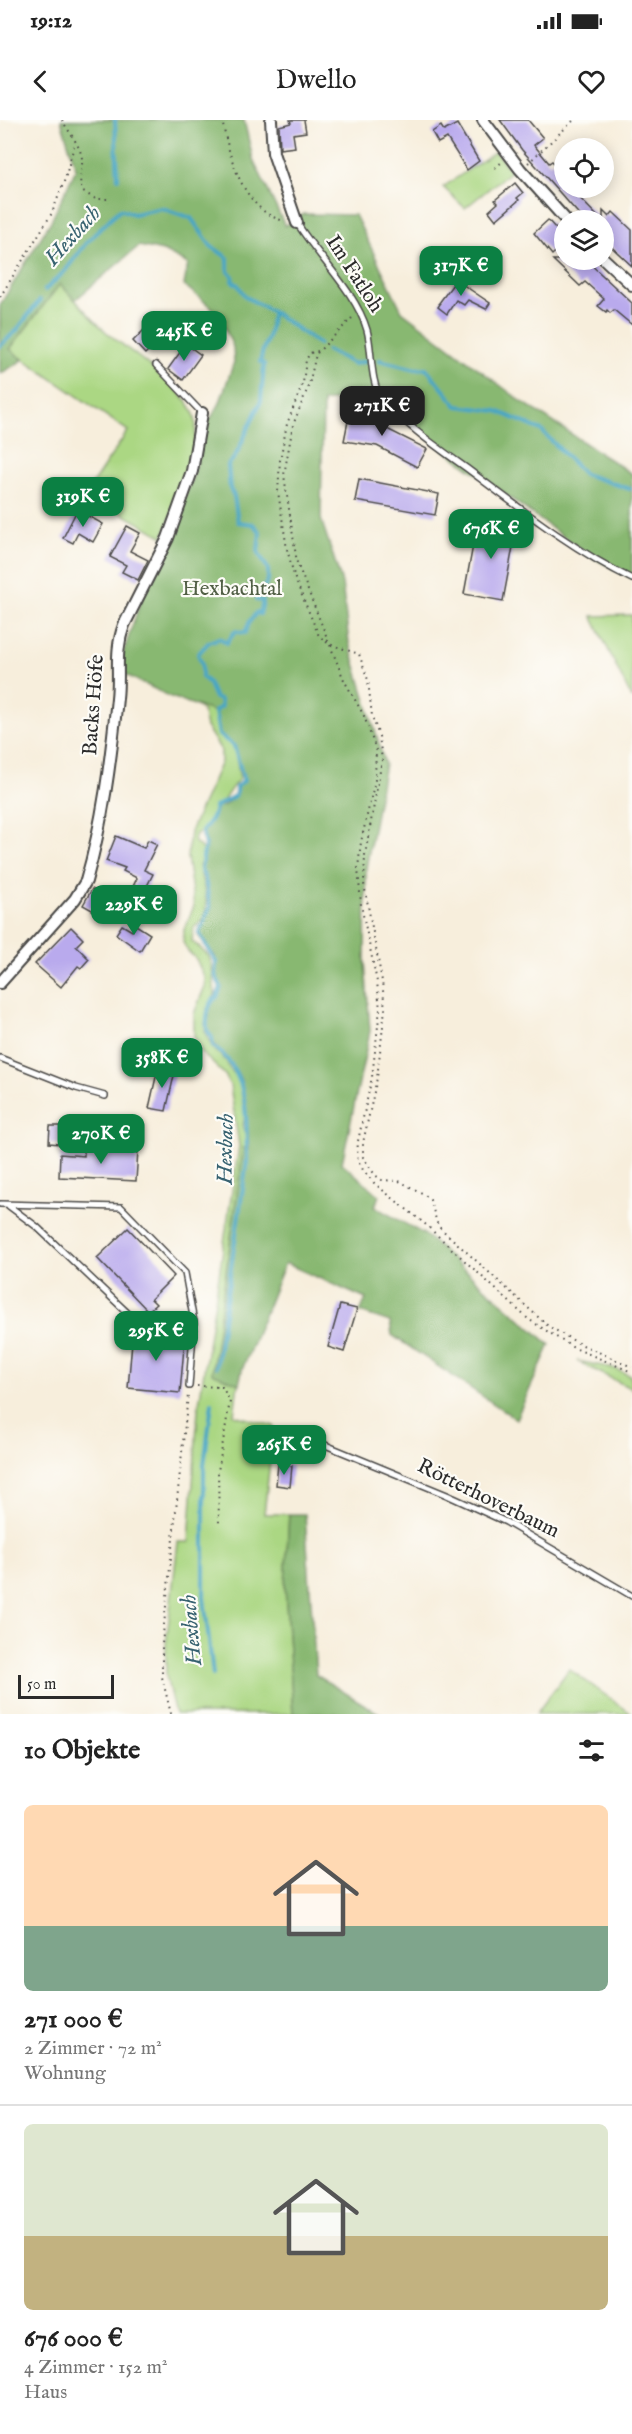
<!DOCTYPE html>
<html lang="de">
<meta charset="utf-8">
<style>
:root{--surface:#fff;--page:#f2f2f2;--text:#222;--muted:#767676;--line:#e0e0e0;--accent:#0b8043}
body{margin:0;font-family:"IM FELL English",serif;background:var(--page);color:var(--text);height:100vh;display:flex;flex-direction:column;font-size:22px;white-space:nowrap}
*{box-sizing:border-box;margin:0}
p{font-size:20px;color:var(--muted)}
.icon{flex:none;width:33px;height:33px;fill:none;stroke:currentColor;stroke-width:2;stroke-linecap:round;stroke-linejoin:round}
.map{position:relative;height:1594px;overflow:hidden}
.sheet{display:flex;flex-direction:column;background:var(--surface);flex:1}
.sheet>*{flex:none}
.controls{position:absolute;left:554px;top:18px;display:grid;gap:12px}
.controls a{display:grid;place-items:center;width:60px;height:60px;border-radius:50%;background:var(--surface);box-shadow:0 3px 15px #0003;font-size:30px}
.scale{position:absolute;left:18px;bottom:15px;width:96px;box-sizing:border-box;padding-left:6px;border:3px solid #2b2b2b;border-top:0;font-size:16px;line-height:21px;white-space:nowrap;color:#2b2b2b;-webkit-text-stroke:4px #fdfcf7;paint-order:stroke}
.price{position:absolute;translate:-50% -51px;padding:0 14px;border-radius:12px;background:var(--accent);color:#fff;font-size:20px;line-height:39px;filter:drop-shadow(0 2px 3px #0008)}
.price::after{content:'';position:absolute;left:50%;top:36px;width:18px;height:14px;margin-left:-9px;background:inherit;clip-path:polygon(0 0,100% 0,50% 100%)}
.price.on{background:#222;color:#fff}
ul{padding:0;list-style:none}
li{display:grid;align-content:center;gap:12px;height:318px;padding:0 24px}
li+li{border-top:2px solid var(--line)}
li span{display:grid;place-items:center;height:186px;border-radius:9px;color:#555}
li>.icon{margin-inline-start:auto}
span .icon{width:108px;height:108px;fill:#fffc;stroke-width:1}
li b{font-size:26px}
h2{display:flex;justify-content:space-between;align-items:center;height:72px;padding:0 24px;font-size:26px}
.status{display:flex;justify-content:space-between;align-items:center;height:42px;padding:0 30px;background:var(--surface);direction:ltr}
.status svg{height:16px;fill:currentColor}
header{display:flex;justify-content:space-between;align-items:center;height:78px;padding:0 24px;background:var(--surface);font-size:27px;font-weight:600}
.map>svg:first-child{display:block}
.green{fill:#abd783;stroke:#6b8157;stroke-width:1.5}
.forest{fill:#88b871;stroke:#5a724e;stroke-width:1.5}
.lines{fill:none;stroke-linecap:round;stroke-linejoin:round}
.stream{stroke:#46a6c5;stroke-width:4}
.building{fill:#b9aaed}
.lane-casing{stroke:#4a4846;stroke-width:8}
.street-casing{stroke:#4a4846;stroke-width:14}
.path{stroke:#4a4846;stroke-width:2;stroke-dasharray:1.5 4.5;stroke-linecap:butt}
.lane{stroke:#fff;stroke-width:5}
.street{stroke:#fff;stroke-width:10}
.labels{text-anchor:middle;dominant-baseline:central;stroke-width:4.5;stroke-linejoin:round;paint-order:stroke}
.street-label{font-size:21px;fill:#2b2b2b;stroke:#fdfcf7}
.park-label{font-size:21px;fill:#515f45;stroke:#fdfcf7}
.water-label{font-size:22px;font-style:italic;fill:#376270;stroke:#fdfcf7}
</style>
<div class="status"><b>19:12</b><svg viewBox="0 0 49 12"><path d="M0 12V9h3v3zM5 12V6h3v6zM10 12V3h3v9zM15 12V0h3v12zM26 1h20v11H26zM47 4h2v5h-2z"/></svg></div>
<header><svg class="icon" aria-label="back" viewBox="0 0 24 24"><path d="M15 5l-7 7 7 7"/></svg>Dwello<svg class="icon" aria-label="heart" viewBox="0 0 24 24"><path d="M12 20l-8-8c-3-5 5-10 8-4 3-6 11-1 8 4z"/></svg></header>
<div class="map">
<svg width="632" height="1594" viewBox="0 0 632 1594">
<rect width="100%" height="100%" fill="#fdfcf7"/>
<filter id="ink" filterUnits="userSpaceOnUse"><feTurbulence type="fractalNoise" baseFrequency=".0167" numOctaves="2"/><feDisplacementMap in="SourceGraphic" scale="12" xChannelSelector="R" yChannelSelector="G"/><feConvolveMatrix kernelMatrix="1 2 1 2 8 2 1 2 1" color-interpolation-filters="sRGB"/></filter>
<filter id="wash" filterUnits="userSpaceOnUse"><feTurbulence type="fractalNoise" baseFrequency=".008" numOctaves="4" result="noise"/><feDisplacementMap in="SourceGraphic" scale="24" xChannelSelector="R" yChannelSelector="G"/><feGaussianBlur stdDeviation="1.35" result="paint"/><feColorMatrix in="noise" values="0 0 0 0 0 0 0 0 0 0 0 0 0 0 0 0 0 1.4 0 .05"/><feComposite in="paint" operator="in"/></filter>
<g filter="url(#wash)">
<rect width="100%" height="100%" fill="#f7eedc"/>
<g class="green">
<path d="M69,0H115L120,88C132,97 147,92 160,87L191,98L211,125L216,127L219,132L228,138L229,152L233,155L232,161L246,174L257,175L261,182L274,189V201L279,208L266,218L263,240L266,247L258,252L257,256L260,262C256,270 254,277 251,286L254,290L252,300L245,298L237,301L241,313L223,347L226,358L241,360L256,370L255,392L251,398L259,425L254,432L256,440L265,446L267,464L258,472V481L253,486L244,514L238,517L235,512L226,515L222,521L209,522L202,528L200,538L204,558L219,589L218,605L225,619L234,626L240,659C223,672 215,707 196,714L194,721L203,730L204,739L199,745C201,763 217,794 194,807L192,821L209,836L212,847L215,875L207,889L205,912L212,927L227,942L229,948L239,958L245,995L243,1006L248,1021L262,1115L254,1147L259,1148L258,1173L237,1217L232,1244L239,1255L234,1295L274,1306L264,1394H289L285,1466L293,1594H175L166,1556V1524L178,1422H189L198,1290L239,1026L230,965L225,955L202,933L194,916V894L205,866V859L196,839L188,831L183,822L184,810L194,786L187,737L190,712L221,642V630L206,607L202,590L191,582L192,556L187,535L191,518L203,513L205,503L201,492L207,460L213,443L210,407L217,369L211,357L210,339L237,284V265L244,251L245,225L231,199L235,192L253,189C232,176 221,170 217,143C198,133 192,110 173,101C154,93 135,108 117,98L103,110L89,133L63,167C77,181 90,197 104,210C127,230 190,270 195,298C201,328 174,387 163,417L86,373L128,311L9,229L20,214L0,236V191L92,42Z"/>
<polygon points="495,32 511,51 465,88 443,67"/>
<polygon points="632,495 632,579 592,496"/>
<polygon points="577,1241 613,1248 631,1256 632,1269"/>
<polygon points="569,1549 632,1594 536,1594"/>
</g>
<g class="forest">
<path d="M61,0H244L253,39L285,106L304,94L355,95L402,191L521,281L632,354V458L590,436L425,316L378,275L323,282L321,399L342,463L349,523L385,644L366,748L365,841L370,911L342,1043L379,1075L375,1087L424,1114L550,1225L516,1299L392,1215L390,1202L360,1192L366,1179L285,1143L242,1250L239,1264L212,1253L243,1028L249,1029C247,1011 246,973 240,958C231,938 209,926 205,903L209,896L208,888L221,866L214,854L215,836L198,815L210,786L206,759L200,749L205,722L202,712L214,695L217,686H223L236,675L237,667L243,660L234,626L219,615L215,592L171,577L122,553L121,539L143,474L194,354L205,307L219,285L234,242L233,227L218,193L184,165L188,144L163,131L139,126L75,180L60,164L10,229L23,240L0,254V185L51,101L76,49Z"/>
<polygon points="289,1394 305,1394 316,1555 380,1594 293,1594 285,1466"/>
</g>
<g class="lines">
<g class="stream">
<polyline points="115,0 118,58"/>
<path d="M45,170L65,151L86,123L120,89L134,94L162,88L191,98L211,126L228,138V152L233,156L232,161L238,165L246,177L273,192C270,200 271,211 268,217C264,226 262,232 260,242L264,244L261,281L235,337L228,345L230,369L234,376L238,402L253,404L260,412L258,432L268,449V460L256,480L263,481L260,494L257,492L250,501L245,513L235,511L227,523L220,518L209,522L198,534L202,544V557L208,562L215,578L220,580L221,587L215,591L219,615L234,626L244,661L236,667V675L215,687L213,696L202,712L205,725L201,749L205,759L210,787L199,813L216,842L215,855L221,867L217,877C207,883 206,899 207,910L212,918L213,926C251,953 246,1000 247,1041L216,1247"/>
<polyline points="273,192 319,224"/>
<polyline points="0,226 17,210 40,180"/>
<polyline points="327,230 354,244 366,241"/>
<polyline points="379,240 416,249 426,248 457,286 497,291 541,310 584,354 630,369"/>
<polyline points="212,1283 204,1345 204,1478 213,1555"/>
</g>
</g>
<g id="blocks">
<g class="building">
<polygon points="290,0 304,0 306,12 293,14 295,27 280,29 279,6 291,3"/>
<polygon points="500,0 528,0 543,18 534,25 549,43 552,41 564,53 564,68 570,68 601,100 584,100 522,30"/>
<polygon points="457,4 479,41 467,50 447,18 438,23 432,12 441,6 444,11"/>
<polygon points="515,63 523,73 517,78 519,80 496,100 489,91 498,83 495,80"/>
<polygon points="603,91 609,97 613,92 632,110 632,146 603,119"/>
<polygon points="548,100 564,118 564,124 552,135 534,113"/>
<polygon points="553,140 586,140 632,183 632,205 614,190 610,193 607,190 606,192 598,186 604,179 585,162 580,166"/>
<polygon points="456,160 490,183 486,189 468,180 464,185 456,180 447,194 438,187 440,184 439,183"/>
<polygon points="154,200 167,212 145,234 133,221"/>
<polygon points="186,224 201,235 183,260 168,249"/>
<polygon points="350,291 385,297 383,307 427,329 417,347 377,326 344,321"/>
<polygon points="359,359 439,374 435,395 355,381"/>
<polygon points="77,390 103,404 93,422 78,413 73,423 63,418"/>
<polygon points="478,398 517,405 503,481 464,474"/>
<polygon points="127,406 140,413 130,431 148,440 138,460 122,452 126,445 110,437"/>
<polygon points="116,716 144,728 148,720 157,724 144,750 153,754 145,770 149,772 144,782 129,775 137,758 123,751 125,748 106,741"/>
<polygon points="92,769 110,780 101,795 83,785"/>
<polygon points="122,805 132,811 136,805 150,814 140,831 116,814"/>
<polygon points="71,807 83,819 76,826 89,839 81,848 78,846 61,867 35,844"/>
<polygon points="158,948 175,951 166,991 149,988"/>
<polygon points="50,1006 61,1006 60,1024 49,1023"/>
<polygon points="84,1027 138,1030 136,1061 59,1057 60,1034 84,1036"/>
<polygon points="128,1108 174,1156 151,1179 156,1184 148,1191 97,1138"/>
<polygon points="340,1185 357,1189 344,1232 328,1227"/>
<polygon points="133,1211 185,1216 180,1273 128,1268"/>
<polygon points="278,1344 292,1346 290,1367 276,1365"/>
</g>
</g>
</g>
<g filter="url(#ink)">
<use href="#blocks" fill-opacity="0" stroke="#4a4846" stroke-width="1.5"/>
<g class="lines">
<defs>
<g id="lane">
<path d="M297,103C318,137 356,172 367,210C372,227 370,263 381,277C403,304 440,329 469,350C521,389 573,430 632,459"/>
<polyline points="156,245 202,293"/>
<polyline points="0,938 76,968 105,976"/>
<polyline points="0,1084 121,1087 185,1153 194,1202 189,1266"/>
<polyline points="9,1086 37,1107 133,1198 194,1202"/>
<polyline points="323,1324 447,1375 506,1402 632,1476"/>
</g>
<g id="street">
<polyline points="271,0 273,33 297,103"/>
<polyline points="483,0 520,49 566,100"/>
<polyline points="603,138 632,165"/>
<path d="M0,863L75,779L86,761C103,702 111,639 117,578C120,552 114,532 124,505L168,418L192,351L202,293"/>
</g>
</defs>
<use href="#lane" class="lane-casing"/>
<use href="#street" class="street-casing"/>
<g class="path">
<path d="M62,0C68,11 81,26 82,39C83,51 77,60 83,72L96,79H111"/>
<path d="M222,0C229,36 243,92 285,101"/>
<polyline points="528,43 574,0"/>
<polyline points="495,48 502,42"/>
<polyline points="0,177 52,93 65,59 75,22"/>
<polyline points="352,198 316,234 309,265 293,305 284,355 297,443 344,560 364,596 376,630 375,660 361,722 358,748 361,785 377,862 380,889 372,957 358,1021 357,1037 363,1050 375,1064 425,1104 528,1199 572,1227 632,1252"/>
<polyline points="318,231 310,233 306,240 303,263 287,304 280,340 278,372 287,429 295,459 319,516 329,524 359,534 368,560 372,596 379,616 382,640 365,735 364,764 382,861 385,889 377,958 363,1023 363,1037 375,1055 382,1060 399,1061 424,1074 430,1080 438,1106 548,1206 576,1222 632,1247"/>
<polyline points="197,1266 222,1267 230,1281 218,1351 219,1404"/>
<polyline points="171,1594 162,1557 162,1524 188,1275"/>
</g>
<use href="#lane" class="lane"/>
<use href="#street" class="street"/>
</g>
</g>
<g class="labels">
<g class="street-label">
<text transform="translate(354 154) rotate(57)">Im Fatloh</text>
<text transform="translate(94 585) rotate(-86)">Backs Höfe</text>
<text transform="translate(488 1379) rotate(26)">Rötterhoverbaum</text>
</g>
<g class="park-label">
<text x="232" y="469">Hexbachtal</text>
</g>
<g class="water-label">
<text transform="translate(73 116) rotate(-48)">Hexbach</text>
<text transform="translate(226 1029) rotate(-89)">Hexbach</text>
<text transform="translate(192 1510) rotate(-95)">Hexbach</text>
</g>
</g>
</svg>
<div class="controls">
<a><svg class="icon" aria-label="locate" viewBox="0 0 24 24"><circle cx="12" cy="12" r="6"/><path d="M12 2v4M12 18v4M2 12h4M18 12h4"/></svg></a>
<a><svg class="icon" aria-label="layers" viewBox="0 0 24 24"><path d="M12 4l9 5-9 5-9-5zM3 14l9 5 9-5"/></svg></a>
</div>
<div class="scale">50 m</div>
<b class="price" style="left:461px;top:177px">317K €</b>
<b class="price" style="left:184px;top:242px">245K €</b>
<b class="price on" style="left:382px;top:317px">271K €</b>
<b class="price" style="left:83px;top:408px">319K €</b>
<b class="price" style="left:491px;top:440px">676K €</b>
<b class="price" style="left:134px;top:816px">229K €</b>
<b class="price" style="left:162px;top:969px">358K €</b>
<b class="price" style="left:101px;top:1045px">270K €</b>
<b class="price" style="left:156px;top:1242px">295K €</b>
<b class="price" style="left:284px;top:1356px">265K €</b>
</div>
<section class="sheet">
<h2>10 Objekte<svg class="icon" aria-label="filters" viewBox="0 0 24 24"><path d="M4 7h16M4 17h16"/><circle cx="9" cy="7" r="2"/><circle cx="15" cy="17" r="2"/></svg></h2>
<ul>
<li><span style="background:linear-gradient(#ffd9b3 65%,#7fa58c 0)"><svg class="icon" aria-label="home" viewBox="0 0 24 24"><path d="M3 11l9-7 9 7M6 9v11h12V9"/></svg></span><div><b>271 000 €</b><p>2 Zimmer · 72 m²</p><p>Wohnung</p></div></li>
<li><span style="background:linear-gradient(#dfe7d0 60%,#c2b280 0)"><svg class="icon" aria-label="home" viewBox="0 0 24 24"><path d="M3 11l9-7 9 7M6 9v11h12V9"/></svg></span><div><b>676 000 €</b><p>4 Zimmer · 152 m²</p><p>Haus</p></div></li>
</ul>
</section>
